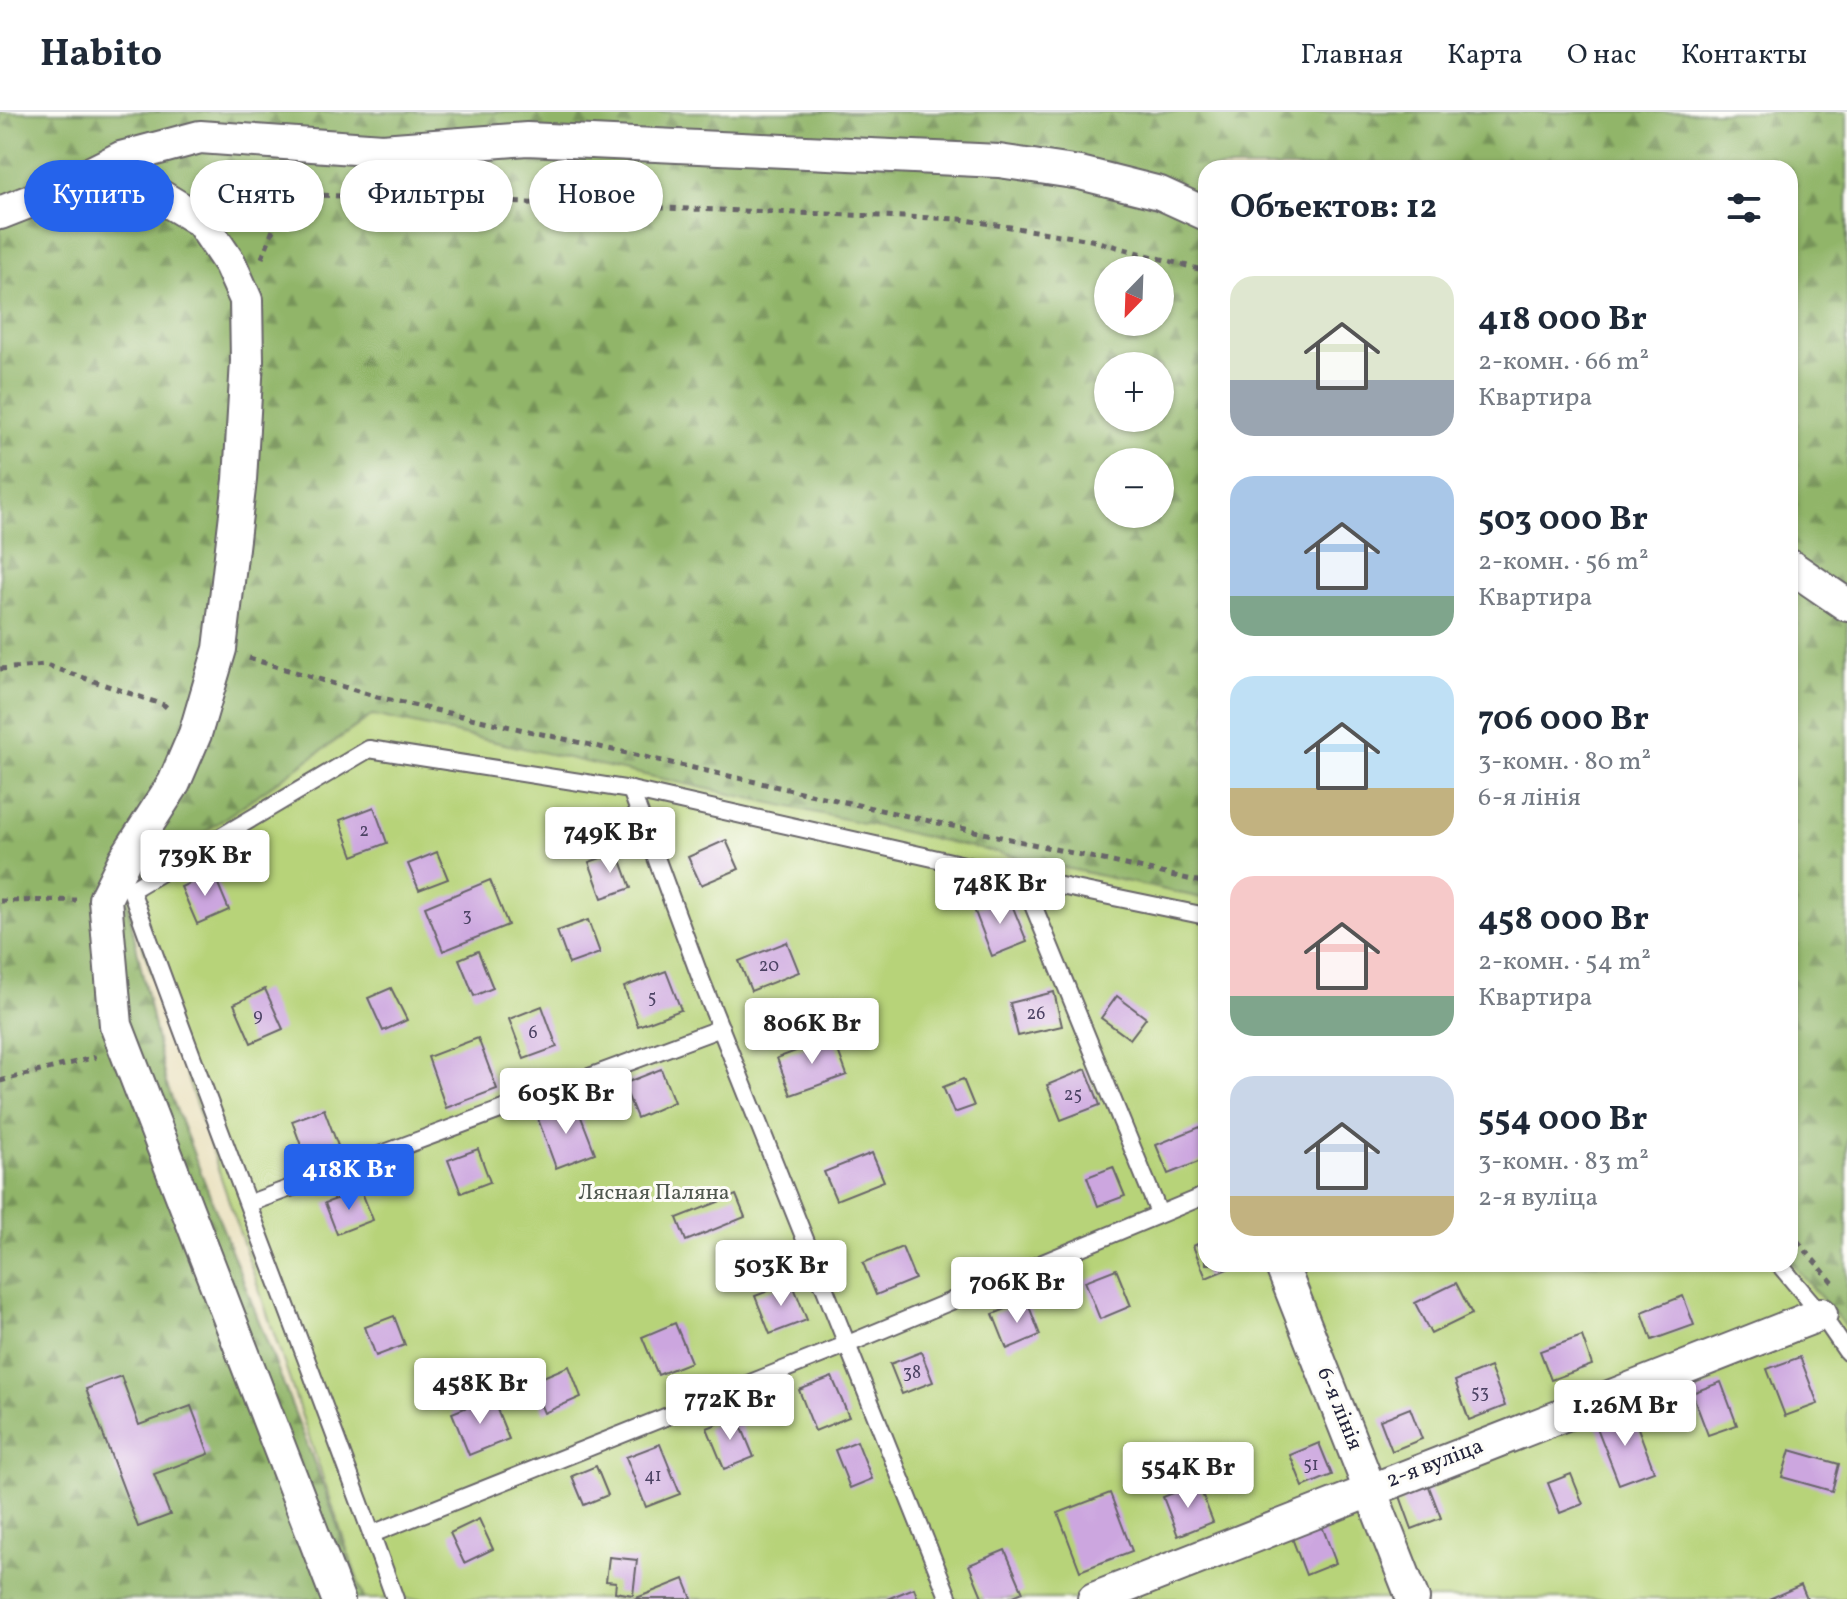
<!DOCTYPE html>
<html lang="ru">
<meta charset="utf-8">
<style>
:root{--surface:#fff;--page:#f6f6f7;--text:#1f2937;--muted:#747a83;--line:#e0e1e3;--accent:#2563eb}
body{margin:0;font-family:Vollkorn,serif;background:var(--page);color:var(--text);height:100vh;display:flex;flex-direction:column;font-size:30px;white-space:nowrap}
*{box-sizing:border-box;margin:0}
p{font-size:26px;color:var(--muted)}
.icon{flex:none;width:44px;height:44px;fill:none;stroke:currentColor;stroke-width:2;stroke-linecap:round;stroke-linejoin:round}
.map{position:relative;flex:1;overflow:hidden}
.sheet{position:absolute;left:1198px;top:48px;width:600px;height:1112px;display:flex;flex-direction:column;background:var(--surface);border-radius:24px;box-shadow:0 2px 6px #0004}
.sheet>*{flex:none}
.top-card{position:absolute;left:24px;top:48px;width:760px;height:72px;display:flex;gap:16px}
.needle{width:52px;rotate:203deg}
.buttons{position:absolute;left:1094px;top:144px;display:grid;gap:16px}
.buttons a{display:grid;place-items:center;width:80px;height:80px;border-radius:50%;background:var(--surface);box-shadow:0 2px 6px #0004;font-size:40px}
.price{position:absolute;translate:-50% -68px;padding:0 18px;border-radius:8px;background:#fff;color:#222;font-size:26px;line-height:52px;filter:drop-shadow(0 2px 4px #0008)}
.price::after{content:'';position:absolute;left:50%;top:48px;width:24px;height:18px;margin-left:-12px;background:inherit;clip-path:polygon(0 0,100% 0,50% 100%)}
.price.active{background:var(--accent);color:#fff}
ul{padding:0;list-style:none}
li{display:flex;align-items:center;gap:24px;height:200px;padding:0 32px}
li span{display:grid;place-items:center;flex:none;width:224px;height:160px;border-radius:24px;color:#555}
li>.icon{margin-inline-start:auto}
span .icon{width:96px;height:96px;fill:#fffc;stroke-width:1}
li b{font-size:34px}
h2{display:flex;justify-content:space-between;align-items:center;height:96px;padding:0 32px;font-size:34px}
.pill{padding:0 28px;border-radius:36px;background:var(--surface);box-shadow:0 2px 6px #0004;font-size:28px;line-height:72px}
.pill.active{background:var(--accent);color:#fff}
header{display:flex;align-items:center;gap:48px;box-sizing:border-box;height:112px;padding:0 40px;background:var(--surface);border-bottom:2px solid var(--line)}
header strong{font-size:38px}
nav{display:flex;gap:44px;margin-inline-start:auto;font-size:28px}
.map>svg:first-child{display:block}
.forest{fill:url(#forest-firs);stroke:#5a6c52;stroke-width:2;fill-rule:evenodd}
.green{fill:#b7d379;stroke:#6c7a5a;stroke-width:2}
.building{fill:#cca6df}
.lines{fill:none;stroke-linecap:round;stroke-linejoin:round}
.lane-casing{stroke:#686569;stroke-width:20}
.street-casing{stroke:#686569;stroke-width:36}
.path{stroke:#686569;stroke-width:5;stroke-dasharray:6 6;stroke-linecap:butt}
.lane{stroke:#fff;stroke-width:16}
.street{stroke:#fff;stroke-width:32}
.labels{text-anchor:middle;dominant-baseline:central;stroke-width:6;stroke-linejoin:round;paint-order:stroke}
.number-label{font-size:18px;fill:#4c4364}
.park-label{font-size:22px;fill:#4f574e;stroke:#fdfcf7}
.street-label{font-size:22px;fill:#22223b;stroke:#fdfcf7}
</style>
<header>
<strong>Habito</strong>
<nav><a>Главная</a><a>Карта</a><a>О нас</a><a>Контакты</a></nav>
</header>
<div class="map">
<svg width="1847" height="1487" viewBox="0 0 1847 1487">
<defs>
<pattern id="forest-firs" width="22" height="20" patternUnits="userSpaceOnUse" patternTransform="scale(2)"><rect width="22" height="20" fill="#91b569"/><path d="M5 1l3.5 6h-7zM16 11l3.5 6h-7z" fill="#769358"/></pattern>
</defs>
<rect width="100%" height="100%" fill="#fdfcf7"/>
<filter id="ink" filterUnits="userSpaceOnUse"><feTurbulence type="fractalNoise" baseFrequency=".0125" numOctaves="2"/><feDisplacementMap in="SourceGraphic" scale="16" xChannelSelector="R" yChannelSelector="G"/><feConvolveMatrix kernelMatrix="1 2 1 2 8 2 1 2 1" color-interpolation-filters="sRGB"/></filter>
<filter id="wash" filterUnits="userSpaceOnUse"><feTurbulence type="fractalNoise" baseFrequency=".006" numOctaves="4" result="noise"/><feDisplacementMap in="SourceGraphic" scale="32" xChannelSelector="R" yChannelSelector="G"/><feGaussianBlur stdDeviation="1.8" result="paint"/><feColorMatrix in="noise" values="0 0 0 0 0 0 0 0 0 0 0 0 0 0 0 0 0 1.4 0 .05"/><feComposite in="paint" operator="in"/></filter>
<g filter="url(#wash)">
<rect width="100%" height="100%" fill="#eae1bf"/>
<path class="forest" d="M0,0H1847V1216L1790,1149V56H1206V787L372,603L124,777L166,971L324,1376L364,1487H0ZM1108,158H1160V210H1108ZM1108,254H1160V306H1108ZM1108,350H1160V402H1108Z"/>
<polygon class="green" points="373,603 1206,787 1206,1152 1790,1152 1790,1149 1847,1216 1847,1487 364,1487 123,777"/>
<g id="blocks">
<g class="building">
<polygon points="374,695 387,731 353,744 340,708"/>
<polygon points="726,728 739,757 701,773 688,745"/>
<polygon points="437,740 448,767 419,778 408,752"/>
<polygon points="618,740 631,776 602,786 589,750"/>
<polygon points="213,760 229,798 197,812 181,775"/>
<polygon points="490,768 508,813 443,839 425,795"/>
<polygon points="1008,783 1027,830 992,844 974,797"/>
<polygon points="588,808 600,841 569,852 557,819"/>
<polygon points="787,830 799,860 751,879 739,849"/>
<polygon points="478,839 493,876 474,884 459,847"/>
<polygon points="666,859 681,898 638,914 624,875"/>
<polygon points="391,876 407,908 383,919 368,886"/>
<polygon points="265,877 283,917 251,931 234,892"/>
<polygon points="1054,880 1062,914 1018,924 1010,891"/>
<polygon points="1117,884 1146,906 1130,927 1101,906"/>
<polygon points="542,894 557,935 524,947 509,907"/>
<polygon points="833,925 847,963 791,983 777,946"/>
<polygon points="478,926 497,977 446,996 428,945"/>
<polygon points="661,957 674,990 637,1006 623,972"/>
<polygon points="1086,957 1100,993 1061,1008 1047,973"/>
<polygon points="963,967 974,994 954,1001 943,975"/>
<polygon points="576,992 595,1041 556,1056 538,1007"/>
<polygon points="324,997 338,1034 306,1047 292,1009"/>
<polygon points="1200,1015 1206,1032 1206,1047 1168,1062 1156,1033"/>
<polygon points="478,1037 490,1070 461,1081 448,1048"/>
<polygon points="872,1041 884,1069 836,1088 824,1060"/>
<polygon points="1113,1055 1125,1084 1098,1094 1087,1065"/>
<polygon points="361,1078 373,1108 337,1122 325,1091"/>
<polygon points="736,1083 745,1105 686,1129 677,1106"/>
<polygon points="1206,1128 1206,1152 1239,1152 1206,1166 1193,1134"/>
<polygon points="902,1135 915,1167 876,1183 863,1151"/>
<polygon points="1116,1157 1131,1194 1100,1207 1085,1169"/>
<polygon points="792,1170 807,1208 770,1222 755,1184"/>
<polygon points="1456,1171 1472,1202 1431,1222 1415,1191"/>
<polygon points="1683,1184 1694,1213 1652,1228 1642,1200"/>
<polygon points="1027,1189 1040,1223 1007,1237 993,1202"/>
<polygon points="394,1204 405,1233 376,1244 365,1215"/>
<polygon points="675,1211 691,1250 658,1263 642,1225"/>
<polygon points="1582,1224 1592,1253 1551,1268 1540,1239"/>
<polygon points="921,1240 933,1270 902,1282 890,1252"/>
<polygon points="1800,1245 1818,1292 1785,1304 1767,1257"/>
<polygon points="569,1254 581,1285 544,1301 531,1270"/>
<polygon points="1490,1255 1505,1294 1469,1308 1455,1269"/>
<polygon points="121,1264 139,1313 191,1294 209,1342 154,1362 170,1403 138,1415 86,1277"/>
<polygon points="832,1265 849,1305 815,1319 799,1278"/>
<polygon points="1721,1270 1737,1313 1708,1323 1692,1281"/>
<polygon points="492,1285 509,1327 469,1343 452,1301"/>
<polygon points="1410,1296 1422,1327 1392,1339 1380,1308"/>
<polygon points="1632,1300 1654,1359 1619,1372 1596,1313"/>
<polygon points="737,1304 754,1345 724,1357 707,1316"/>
<polygon points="857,1329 872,1367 850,1376 835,1338"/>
<polygon points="1319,1331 1332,1363 1303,1375 1290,1343"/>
<polygon points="660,1332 680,1382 646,1395 626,1345"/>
<polygon points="1790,1338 1839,1352 1832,1379 1782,1365"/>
<polygon points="596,1354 608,1383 584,1393 572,1364"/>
<polygon points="1571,1362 1583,1392 1560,1401 1548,1371"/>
<polygon points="1198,1371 1213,1410 1178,1424 1163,1385"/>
<polygon points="1428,1372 1441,1406 1412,1417 1400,1384"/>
<polygon points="1110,1381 1132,1439 1080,1459 1058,1401"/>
<polygon points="479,1407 493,1437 464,1451 450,1421"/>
<polygon points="1322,1414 1336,1451 1306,1463 1292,1426"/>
<polygon points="1005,1438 1023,1480 1006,1487 983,1487 969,1453"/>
<polygon points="609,1445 637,1448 633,1483 615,1480 616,1470 606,1469"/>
<polygon points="684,1467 692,1487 634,1487"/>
<polygon points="1801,1473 1807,1487 1769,1487"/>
<polygon points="914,1476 918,1487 887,1487"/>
</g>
</g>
</g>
<g filter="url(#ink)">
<use href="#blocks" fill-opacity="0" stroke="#686569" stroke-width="2"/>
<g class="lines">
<defs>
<g id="lane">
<polyline points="631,678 702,870 949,1487"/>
<polyline points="1022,766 1159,1101"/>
<polyline points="250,1091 721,916"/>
<polyline points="1779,1152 1821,1202 1847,1240"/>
<polyline points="372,1422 848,1232 1206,1083"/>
<path d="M395,1487C310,1250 216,1015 131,778L369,637L631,678L1022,766L1206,804"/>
</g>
<g id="street">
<polyline points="51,81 94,76 160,84 201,109 230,152 246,188 247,249 240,368 220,537 195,622 174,671 125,747 105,787 116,913 338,1487"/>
<polyline points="0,101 51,81 121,46 200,25 382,38 527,27 999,49 1080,61 1160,81 1206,102"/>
<polyline points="1790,454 1847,493"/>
<polyline points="1281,1152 1413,1487"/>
<polyline points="1094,1487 1821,1202"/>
</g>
</defs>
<use href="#lane" class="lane-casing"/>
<use href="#street" class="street-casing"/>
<g class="path">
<polyline points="287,82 960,107 1091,128 1206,159"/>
<polyline points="262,146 287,82 289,61"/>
<polyline points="249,546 377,585 1206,771"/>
<polyline points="0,557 46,553 164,593 170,598"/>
<polyline points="0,789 76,788"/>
<polyline points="0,969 96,945"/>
<polyline points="1790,1120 1833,1171"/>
</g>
<use href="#lane" class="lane"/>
<use href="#street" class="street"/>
</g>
</g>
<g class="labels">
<g class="number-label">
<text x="364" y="719">2</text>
<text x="467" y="804">3</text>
<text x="769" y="854">20</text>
<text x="652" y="886">5</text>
<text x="1036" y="902">26</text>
<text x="258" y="904">9</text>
<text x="533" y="921">6</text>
<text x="1073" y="983">25</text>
<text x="912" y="1261">38</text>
<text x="1480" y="1281">53</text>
<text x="1311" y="1353">51</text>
<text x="653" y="1364">41</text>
</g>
<g class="park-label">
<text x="654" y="1081">Лясная Паляна</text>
</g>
<g class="street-label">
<text transform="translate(1339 1297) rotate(68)">6-я лінія</text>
<text transform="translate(1435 1352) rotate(-21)">2-я вуліца</text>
</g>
</g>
</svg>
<div class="buttons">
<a><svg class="needle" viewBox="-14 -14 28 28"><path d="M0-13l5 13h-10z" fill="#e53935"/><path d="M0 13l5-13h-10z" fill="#747a83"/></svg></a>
<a>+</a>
<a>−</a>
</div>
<b class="price" style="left:610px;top:763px">749K Br</b>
<b class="price" style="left:205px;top:786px">739K Br</b>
<b class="price" style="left:1000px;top:814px">748K Br</b>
<b class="price" style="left:812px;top:954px">806K Br</b>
<b class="price" style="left:566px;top:1024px">605K Br</b>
<b class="price active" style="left:349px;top:1100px">418K Br</b>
<b class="price" style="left:781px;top:1196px">503K Br</b>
<b class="price" style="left:1017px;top:1213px">706K Br</b>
<b class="price" style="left:480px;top:1314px">458K Br</b>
<b class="price" style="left:730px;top:1330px">772K Br</b>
<b class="price" style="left:1625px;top:1336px">1.26M Br</b>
<b class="price" style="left:1188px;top:1398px">554K Br</b>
<div class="top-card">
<a class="pill active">Купить</a>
<a class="pill">Снять</a>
<a class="pill">Фильтры</a>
<a class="pill">Новое</a>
</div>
<section class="sheet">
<h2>Объектов: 12<svg class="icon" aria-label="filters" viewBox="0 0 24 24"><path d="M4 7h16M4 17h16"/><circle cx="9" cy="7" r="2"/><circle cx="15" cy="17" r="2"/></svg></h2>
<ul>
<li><span style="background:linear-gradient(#dfe7d0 65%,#9aa5b1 0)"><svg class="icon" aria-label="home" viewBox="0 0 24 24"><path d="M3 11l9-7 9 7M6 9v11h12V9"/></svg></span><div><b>418 000 Br</b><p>2-комн. · 66 m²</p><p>Квартира</p></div></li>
<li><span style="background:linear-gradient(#a9c7e8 75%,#7fa58c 0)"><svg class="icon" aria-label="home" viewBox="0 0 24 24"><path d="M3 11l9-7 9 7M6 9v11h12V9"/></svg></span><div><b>503 000 Br</b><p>2-комн. · 56 m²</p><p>Квартира</p></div></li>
<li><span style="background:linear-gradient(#bfe0f5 70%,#c2b280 0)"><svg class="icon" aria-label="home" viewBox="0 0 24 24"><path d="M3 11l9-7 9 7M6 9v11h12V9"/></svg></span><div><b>706 000 Br</b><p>3-комн. · 80 m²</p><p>6-я лінія</p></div></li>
<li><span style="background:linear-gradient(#f6c9c9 75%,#7fa58c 0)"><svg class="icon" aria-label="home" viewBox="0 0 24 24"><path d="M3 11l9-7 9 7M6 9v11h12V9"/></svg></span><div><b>458 000 Br</b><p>2-комн. · 54 m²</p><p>Квартира</p></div></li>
<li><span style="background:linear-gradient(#c9d6e8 75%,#c2b280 0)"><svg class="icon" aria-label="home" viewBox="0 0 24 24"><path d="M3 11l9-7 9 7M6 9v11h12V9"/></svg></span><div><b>554 000 Br</b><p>3-комн. · 83 m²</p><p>2-я вуліца</p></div></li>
</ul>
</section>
</div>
